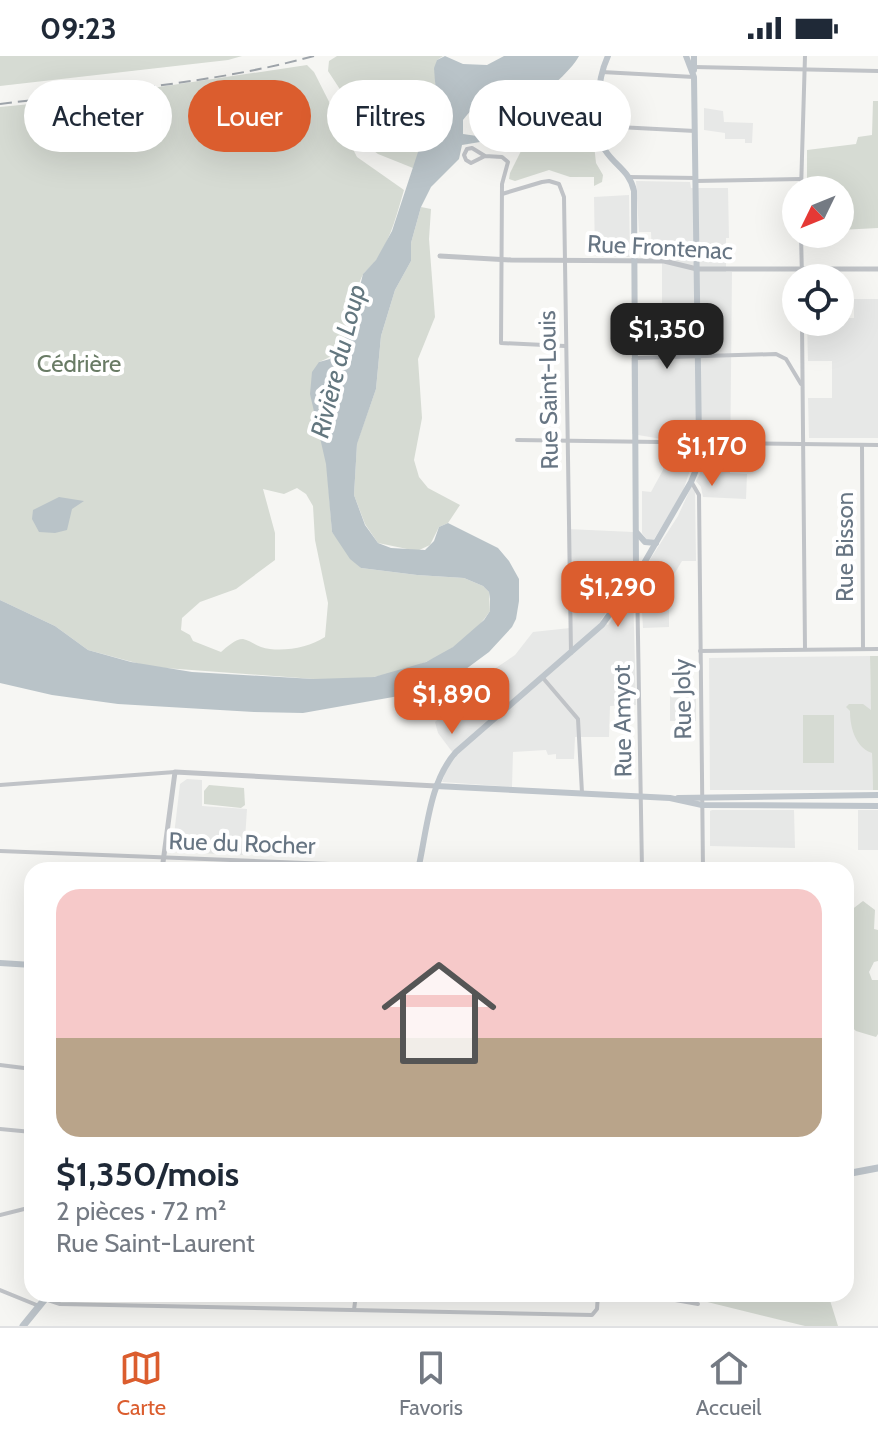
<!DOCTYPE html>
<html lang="fr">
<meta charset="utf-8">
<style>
:root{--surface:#fff;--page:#f6f6f7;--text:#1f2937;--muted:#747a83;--line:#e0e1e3;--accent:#db5d2e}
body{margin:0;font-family:Cabin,sans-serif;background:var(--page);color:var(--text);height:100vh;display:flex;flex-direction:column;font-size:30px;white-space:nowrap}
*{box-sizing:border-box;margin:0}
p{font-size:26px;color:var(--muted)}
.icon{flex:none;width:44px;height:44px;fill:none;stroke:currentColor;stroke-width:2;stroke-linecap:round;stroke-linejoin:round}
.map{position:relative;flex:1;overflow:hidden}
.details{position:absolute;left:24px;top:806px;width:830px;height:440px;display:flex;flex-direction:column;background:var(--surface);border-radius:24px;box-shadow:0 8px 32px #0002}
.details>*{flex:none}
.top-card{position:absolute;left:24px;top:24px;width:830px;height:72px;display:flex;gap:16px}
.needle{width:52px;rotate:227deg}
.fabs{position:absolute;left:782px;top:120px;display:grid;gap:16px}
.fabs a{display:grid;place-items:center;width:72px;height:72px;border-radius:50%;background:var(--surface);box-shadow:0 8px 32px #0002;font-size:40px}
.price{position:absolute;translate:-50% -68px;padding:0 18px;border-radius:16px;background:var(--accent);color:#fff;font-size:26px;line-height:52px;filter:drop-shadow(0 2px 4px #0008)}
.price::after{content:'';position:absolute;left:50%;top:48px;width:24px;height:18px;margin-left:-12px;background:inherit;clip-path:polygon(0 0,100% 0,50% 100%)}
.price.active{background:#222;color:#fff}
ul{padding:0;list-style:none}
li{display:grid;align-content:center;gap:16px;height:424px;padding:0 32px}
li+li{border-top:2px solid var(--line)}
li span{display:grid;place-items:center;height:248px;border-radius:24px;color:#555}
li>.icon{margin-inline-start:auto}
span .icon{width:144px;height:144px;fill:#fffc;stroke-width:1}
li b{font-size:34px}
.tag{padding:0 28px;border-radius:36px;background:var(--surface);box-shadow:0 8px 32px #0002;font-size:28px;line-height:72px}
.tag.active{background:var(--accent);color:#fff}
.status{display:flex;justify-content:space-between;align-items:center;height:56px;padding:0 40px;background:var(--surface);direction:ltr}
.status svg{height:22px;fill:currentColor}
.dock{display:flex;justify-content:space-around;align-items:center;height:112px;border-top:2px solid var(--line);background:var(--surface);font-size:22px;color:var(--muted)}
.dock a{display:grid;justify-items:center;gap:4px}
.dock .active{color:var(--accent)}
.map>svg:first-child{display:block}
.built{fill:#e7e8e7}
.green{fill:#d6dbd3;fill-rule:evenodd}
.water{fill:#b9c3c8}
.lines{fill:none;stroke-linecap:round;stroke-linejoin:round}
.minor{stroke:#c0c3c7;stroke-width:4}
.tertiary{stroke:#c0c3c7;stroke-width:5}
.secondary{stroke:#bec5cb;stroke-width:6}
.primary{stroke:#bec5cb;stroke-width:7}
.rail{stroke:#9fa5ab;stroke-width:2;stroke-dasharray:12 6;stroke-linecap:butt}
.labels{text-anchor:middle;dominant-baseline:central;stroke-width:8;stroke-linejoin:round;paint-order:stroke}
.street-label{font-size:24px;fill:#677583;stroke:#fff}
.park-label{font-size:24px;fill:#697b65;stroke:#fff}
.water-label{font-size:26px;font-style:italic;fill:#63777f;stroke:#fff}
</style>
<div class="status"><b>09:23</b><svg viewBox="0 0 49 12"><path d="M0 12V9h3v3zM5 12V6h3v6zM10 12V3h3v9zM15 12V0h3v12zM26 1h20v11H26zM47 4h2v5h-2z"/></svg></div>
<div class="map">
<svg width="878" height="1270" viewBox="0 0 878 1270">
<rect width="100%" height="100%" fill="#f6f6f3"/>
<g class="built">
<polygon points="704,52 723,55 724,66 753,67 752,87 745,87 745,83 725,83 725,77 704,74"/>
<polygon points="636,125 690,126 691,132 728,132 729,182 726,182 726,216 732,216 730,417 747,418 746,443 703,441 701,431 696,425 700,418 703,393 697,393 683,435 653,485 647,484 642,477 642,435 651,436 663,414 668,384 632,378 631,302 662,301 662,207 652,201 651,176 639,176"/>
<polygon points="629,139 630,201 595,200 594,141"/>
<polygon points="854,243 878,243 878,382 809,382 808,342 832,342 832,305 808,305 807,266 840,266 840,262 854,262"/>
<polygon points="692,429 695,435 696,505 682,505 673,520 669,520 669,571 643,572 640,523 642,516 678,460"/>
<polygon points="567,473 633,476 633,516 601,564 608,569 633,535 636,649 610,650 609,681 575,681 574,703 556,703 556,698 548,699 546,694 513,696 512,731 442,726 447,712 456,701 438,677 435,666 487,618 515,599 533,576 570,572"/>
<polygon points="870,600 873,734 710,734 709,602"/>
<polygon points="696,635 696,665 670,665 670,636"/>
<polygon points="187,723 202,724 202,750 247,753 244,799 172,796 180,728"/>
<polygon points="712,754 794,754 795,792 710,790 710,755"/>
<rect x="858" y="754" width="20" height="40"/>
</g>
<g class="green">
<polygon points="0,0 242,0 228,4 0,30"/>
<polygon points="337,0 443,0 437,4 435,27 437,52 413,112 378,98 370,92 345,41 328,15 329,5"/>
<path d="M307,9L314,16L357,101L404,134C397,158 391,182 377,203C374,208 368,212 364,217C347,244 362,291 319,306L332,476L361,512L417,519L464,522L483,530L489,536L490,555C462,598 407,618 358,623H314L151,611L88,594L55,570L0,544V51L72,44ZM297,432L306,438L313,450L315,484L328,547L325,581C308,592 280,597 261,591C255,589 249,584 243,583C235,583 227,591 221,596L193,585L190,579L181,574L182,562L200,546L236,533L275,504V477L263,433L284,438Z"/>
<path d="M486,42L504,50L512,63L528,76L532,86L537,85V76L593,79L596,107L603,119L602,126L594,130V121H570L549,114L515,125L509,123L510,117L523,91C521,88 516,87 514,84C506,74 508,66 494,63L482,71L474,66L470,56L480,44Z"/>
<polygon points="873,45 878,45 878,172 840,174 840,134 807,134 807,94 856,88 858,81 872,79"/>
<polygon points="421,151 431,153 429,183 435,261 418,303 422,362 414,404 419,421 428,432 460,449 448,467 439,471 430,489 417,495 378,487 365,468 354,439 357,387 376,333 381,280 395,234 411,205 411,187"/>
<path d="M870,600H878V734H873L872,697C855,691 850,671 850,655L846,651L849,648H863L871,654Z"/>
<rect x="803" y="659" width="31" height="48"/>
<polygon points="209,729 244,732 245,749 241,752 204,748 204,735"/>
<polygon points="863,845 875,854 874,873 878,874 878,905 874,906 869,916 872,924 878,924 878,978 876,981 856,975 846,966 846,858"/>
<polygon points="699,1238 828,1238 838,1270 805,1270 695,1243"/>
</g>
<g class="water">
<path d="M445,0L463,8L487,9L504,0H579C572,14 538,46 522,46C486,48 494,27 463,64V78L498,83L462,89L459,103L431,131L421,151L411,187V205L395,234L381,280L376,333L357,388L354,439L365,469L378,487L391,492L425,494L434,485L439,471L448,467L498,492L509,505L519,523V545L516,563L512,571L489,596L447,627L427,635L303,657L254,656L118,648L52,639L0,627V544L55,570L88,594L131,606L192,616L314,623L374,621L426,606L453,591L484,564L490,555V543L489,536L483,530L464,522L417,519L361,512L350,503L332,476L326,408L310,338L312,316L319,306L330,303L348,278L363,218L376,204L392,175L419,93L437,52L434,12L437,4Z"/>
<polygon points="59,441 84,445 72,453 67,474 55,477 39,476 32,463 33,454"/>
</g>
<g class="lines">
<g class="minor">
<polyline points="694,11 878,15"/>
<polyline points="602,16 694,21"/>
<polyline points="599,70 695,75"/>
<polyline points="485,100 472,92 467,93 464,99 466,104 471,107 485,100 502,101 508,106 502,128 501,287 565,290"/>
<polyline points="629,121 696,122"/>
<polyline points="696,125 801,123"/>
<polyline points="801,134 805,0"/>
<polyline points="502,138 542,126 549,125 559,128 564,141 571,597"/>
<polyline points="801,178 802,222"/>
<polyline points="802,266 805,593"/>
<polyline points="635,302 776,298 786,303 801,328"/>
<polyline points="517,384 878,389"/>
<polyline points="862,389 863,593"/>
<polyline points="692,427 699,439 703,814"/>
<polyline points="637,523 642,814"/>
<polyline points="700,595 878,593"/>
<polyline points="543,622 578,663 582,737"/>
<polyline points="0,729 175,716"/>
<polyline points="0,795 483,814"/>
<polyline points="0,1009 32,1013"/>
<polyline points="0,1073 32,1076"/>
<polyline points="0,1159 32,1151"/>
<polyline points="0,1234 39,1250"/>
<polyline points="598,1242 664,1242 698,1248"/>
<polyline points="45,1243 60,1248 592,1259 597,1253 598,1238"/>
<polyline points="354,1254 356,1238"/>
</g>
<g class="tertiary">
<polyline points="440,200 511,204 664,205 697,213 878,213"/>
<polyline points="162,814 175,716 436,730"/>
</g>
<g class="secondary">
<path d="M608,0C598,21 591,74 605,94C615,110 630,115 634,135L636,517"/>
<polyline points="694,0 694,14"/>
<polyline points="637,477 645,486 656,487"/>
<polyline points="436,730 670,742 702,749 878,750"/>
<polyline points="678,742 878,739"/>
<path d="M418,814C427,775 429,726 456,696L602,569L636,521L691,426L698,409L699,386L694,21L686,0"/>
<polyline points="0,907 32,909"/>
</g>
<g class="primary">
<polyline points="846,1118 878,1112"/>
<polyline points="23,1270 49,1238"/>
</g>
<path class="rail" d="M0,48C105,35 212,28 314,0"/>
</g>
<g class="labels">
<g class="street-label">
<text transform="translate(660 191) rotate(3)">Rue Frontenac</text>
<text transform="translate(548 334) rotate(-91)">Rue Saint-Louis</text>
<text transform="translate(844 491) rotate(-90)">Rue Bisson</text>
<text transform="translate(682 643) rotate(-91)">Rue Joly</text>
<text transform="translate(622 665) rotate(-91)">Rue Amyot</text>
<text transform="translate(242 787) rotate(2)">Rue du Rocher</text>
</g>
<g class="park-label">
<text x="79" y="307">Cédrière</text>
</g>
<g class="water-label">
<text transform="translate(338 305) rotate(-76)">Rivière du Loup</text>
</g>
</g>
</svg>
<div class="fabs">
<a><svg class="needle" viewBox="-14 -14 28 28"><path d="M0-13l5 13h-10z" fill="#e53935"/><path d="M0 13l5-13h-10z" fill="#747a83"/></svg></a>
<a><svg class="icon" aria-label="locate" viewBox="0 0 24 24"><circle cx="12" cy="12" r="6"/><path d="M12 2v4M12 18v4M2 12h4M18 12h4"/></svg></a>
</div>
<b class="price active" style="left:667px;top:315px">$1,350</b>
<b class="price" style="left:712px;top:432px">$1,170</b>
<b class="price" style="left:618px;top:573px">$1,290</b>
<b class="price" style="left:452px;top:680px">$1,890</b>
<div class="top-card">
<a class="tag">Acheter</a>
<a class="tag active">Louer</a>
<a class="tag">Filtres</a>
<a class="tag">Nouveau</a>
</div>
<section class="details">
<ul>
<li><span style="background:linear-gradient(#f6c9c9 60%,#b9a48a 0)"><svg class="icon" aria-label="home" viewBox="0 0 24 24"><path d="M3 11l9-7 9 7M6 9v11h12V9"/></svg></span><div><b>$1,350/mois</b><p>2 pièces · 72 m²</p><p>Rue Saint-Laurent</p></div></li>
</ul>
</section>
</div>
<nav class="dock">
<a class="active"><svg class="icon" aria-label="map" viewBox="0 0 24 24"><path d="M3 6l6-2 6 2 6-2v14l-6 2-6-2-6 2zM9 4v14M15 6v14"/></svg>Carte</a>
<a><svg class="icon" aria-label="saved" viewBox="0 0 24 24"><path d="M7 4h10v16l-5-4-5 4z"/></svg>Favoris</a>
<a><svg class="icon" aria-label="home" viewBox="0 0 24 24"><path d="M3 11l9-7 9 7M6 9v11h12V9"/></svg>Accueil</a>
</nav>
